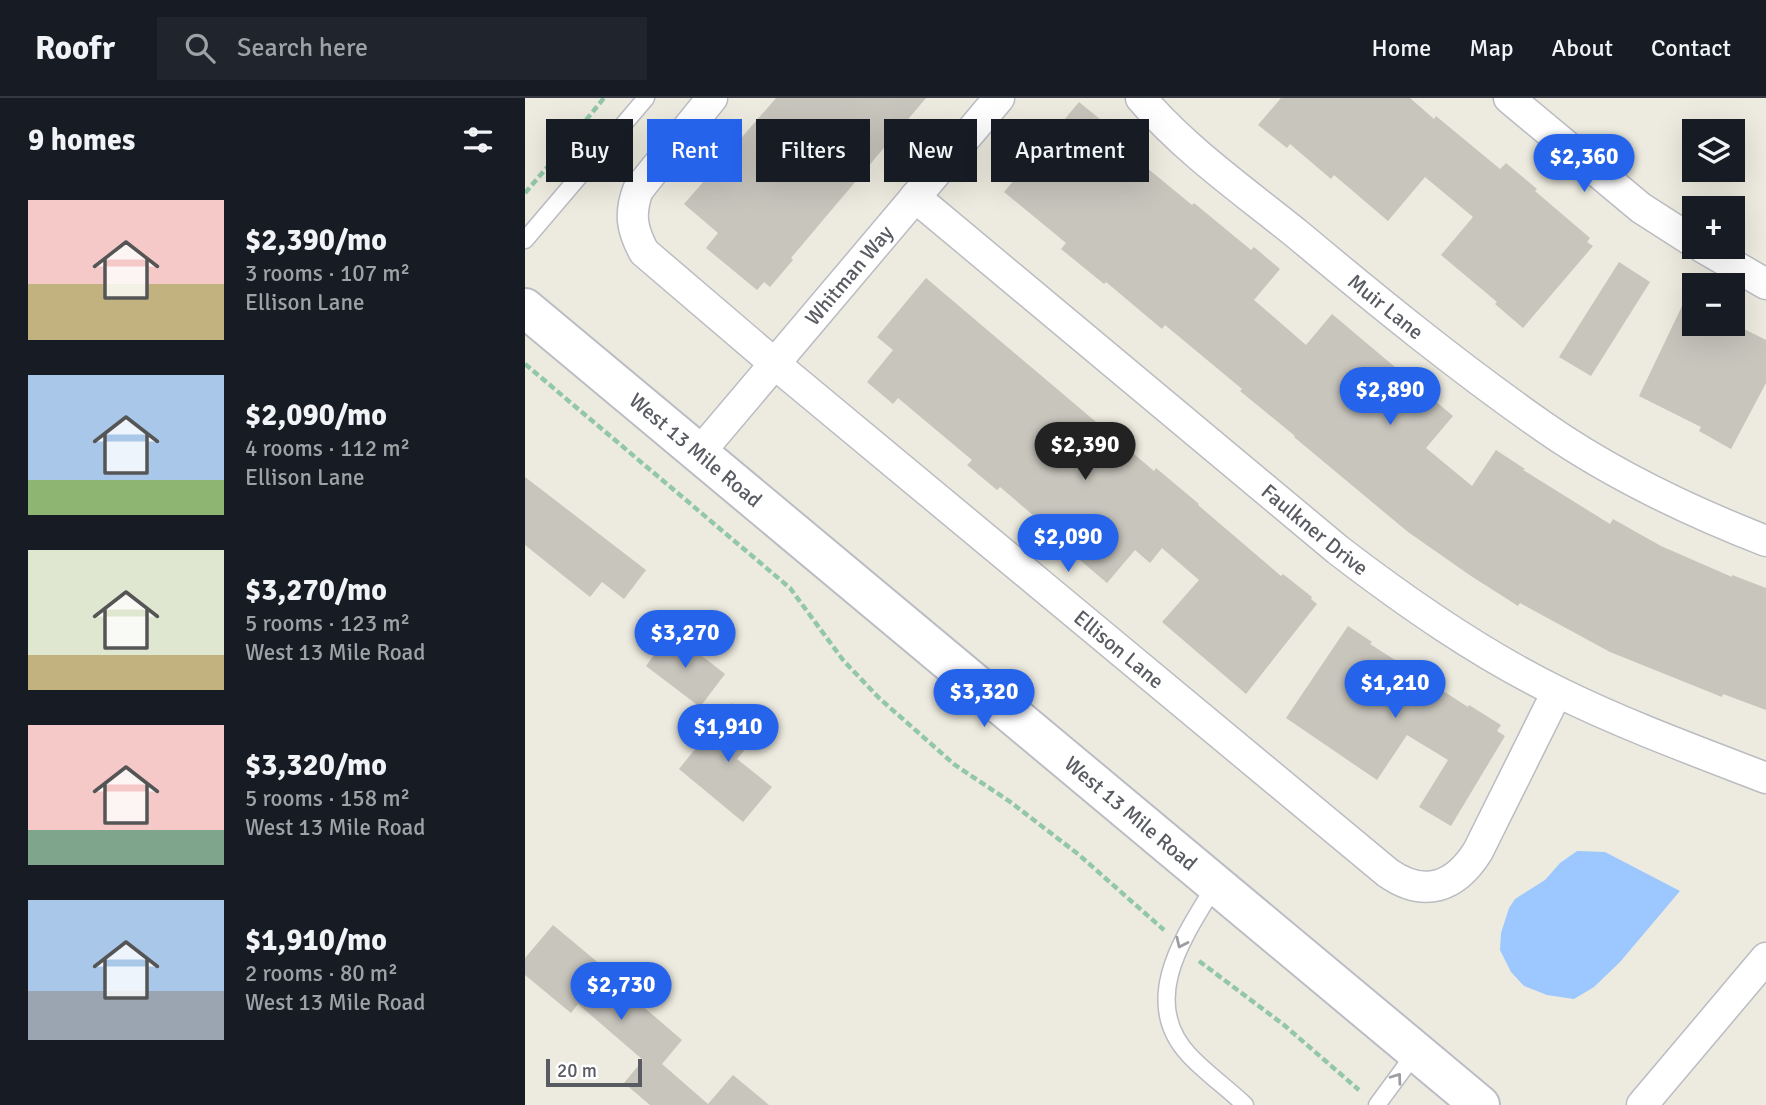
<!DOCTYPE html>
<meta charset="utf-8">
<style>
:root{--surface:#171b24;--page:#20242c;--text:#f1f3f6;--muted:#9ea1a6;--line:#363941;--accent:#2563eb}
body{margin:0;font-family:Signika,sans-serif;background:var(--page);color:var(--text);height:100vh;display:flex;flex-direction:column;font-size:26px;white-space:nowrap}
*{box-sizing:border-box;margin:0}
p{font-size:23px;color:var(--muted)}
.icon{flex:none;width:38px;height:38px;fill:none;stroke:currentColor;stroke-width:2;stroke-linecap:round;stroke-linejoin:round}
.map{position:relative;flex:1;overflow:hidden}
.panel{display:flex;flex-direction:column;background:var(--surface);width:525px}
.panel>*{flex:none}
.banner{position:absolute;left:21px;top:21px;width:665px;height:63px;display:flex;gap:14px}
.tools{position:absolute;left:1157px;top:21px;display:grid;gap:14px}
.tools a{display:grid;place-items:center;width:63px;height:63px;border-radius:0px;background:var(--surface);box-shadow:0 7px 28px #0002;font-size:35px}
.scale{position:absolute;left:21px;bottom:18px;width:96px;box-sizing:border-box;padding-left:7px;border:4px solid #585b61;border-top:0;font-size:19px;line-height:24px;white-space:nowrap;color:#585b61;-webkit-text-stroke:5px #fff;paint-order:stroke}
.price{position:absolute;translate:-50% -60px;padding:0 16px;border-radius:24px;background:var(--accent);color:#fff;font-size:23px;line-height:46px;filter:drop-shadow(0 2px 4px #0008)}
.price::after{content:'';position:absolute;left:50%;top:42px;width:21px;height:16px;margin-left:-10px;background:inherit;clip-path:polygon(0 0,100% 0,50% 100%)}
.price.selected{background:#222;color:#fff}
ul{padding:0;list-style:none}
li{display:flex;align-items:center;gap:21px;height:175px;padding:0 28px}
li span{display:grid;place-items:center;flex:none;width:196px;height:140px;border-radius:0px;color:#555}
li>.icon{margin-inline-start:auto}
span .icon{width:84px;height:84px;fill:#fffc;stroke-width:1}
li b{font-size:30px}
h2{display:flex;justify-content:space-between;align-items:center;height:84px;padding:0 28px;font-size:30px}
.chip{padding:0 24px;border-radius:0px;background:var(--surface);box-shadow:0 7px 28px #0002;font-size:24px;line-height:63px}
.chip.selected{background:var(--accent);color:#fff}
header{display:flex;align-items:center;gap:42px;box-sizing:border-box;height:98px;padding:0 35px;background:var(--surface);border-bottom:2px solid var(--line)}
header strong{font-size:33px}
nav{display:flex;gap:38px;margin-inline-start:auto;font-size:24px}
.search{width:490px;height:63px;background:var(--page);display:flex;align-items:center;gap:18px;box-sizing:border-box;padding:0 24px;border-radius:0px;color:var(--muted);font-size:26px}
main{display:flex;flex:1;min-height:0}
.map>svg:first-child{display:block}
.water{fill:#9cc7ff}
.building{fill:#c7c5bc}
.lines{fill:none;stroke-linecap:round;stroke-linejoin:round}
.lane-casing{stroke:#babcc2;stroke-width:19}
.street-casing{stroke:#babcc2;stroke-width:33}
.secondary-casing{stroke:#babdc4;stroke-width:42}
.path{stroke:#92c7a8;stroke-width:4.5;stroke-dasharray:7 3.5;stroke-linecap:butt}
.lane{stroke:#fff;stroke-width:16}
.street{stroke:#fff;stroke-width:30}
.secondary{stroke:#fff;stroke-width:38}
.oneway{stroke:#9b9da0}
.labels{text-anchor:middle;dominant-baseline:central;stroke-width:6;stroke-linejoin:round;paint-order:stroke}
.street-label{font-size:21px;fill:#585b61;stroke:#fff}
</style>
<header>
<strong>Roofr</strong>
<div class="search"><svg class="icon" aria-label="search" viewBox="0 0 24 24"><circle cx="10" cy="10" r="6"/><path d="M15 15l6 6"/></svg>Search here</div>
<nav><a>Home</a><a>Map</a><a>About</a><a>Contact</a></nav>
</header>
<main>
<section class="panel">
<h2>9 homes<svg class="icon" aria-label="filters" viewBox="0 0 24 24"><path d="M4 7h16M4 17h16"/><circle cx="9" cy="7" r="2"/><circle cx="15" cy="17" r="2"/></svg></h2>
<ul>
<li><span style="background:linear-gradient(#f6c9c9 60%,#c2b280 0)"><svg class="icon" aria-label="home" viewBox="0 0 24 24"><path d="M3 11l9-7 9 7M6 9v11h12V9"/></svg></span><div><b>$2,390/mo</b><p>3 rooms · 107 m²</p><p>Ellison Lane</p></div></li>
<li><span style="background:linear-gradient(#a9c7e8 75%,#8fb573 0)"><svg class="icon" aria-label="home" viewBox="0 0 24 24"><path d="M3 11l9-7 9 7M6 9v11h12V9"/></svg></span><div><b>$2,090/mo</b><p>4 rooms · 112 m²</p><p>Ellison Lane</p></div></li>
<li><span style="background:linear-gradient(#dfe7d0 75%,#c2b280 0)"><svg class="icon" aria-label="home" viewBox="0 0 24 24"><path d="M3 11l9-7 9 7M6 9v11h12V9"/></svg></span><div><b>$3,270/mo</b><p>5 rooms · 123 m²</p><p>West 13 Mile Road</p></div></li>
<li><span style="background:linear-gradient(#f6c9c9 75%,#7fa58c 0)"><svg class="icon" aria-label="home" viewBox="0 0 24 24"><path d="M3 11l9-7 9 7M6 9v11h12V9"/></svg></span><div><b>$3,320/mo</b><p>5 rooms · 158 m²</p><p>West 13 Mile Road</p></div></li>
<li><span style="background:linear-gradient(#a9c7e8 65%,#9aa5b1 0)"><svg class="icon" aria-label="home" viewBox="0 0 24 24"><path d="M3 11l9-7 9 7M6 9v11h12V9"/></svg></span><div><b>$1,910/mo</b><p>2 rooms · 80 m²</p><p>West 13 Mile Road</p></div></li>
</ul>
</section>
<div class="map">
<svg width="1241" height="1007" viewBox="0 0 1241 1007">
<rect width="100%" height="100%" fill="#edebdf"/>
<polygon class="water" points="1052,753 1080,754 1155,793 1095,864 1069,889 1049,901 1022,897 999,888 986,874 975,852 976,835 984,810 990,801 1020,782 1035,765"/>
<g class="building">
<polygon points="251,0 401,0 266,160 268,162 245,189 239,184 232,192 181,150 193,135 159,106"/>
<polygon points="756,0 885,0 909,21 911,18 975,71 981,65 1012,91 1010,93 1065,140 1062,144 1068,148 998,230 970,206 972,204 916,157 948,119 900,79 863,123 809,77 806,81 765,46 762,50 733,27"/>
<polygon points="554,4 581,26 576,32 667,107 669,105 726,152 729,149 755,171 729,202 781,247 807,216 928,318 901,350 947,388 971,352 1000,371 998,372 1085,426 1088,421 1136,448 1207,479 1207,477 1241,490 1241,612 1198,596 1197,599 1085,554 995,505 993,508 946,478 883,434 769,339 770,338 715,293 717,291 640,227 637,231 581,184 579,186 536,151 541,145 479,94"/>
<polygon points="1094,164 1125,184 1066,278 1034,259"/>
<polygon points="401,180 629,373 631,370 674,406 673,407 756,478 758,476 787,499 786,501 792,506 721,596 637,524 674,482 637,450 625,465 610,452 582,485 555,462 557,459 475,389 472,392 442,367 447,362 373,300 368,306 342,284 368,252 352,239"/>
<polygon points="1169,183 1169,226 1209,226 1241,242 1241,285 1206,351 1174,333 1176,329 1114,298"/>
<polygon points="0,379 121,472 99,501 77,484 65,499 0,447"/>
<polygon points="823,528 847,544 845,546 943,609 944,607 976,627 972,633 980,638 926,728 894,709 923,662 882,637 852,682 761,620"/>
<polygon points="146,534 200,576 175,609 121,568"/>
<polygon points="207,605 238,630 212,661 247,689 218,724 154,671"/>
<polygon points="28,827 82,872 79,875 157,942 137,966 183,1006 208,977 244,1007 125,1007 99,985 118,962 53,906 46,915 0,877 0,860"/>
</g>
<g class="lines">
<defs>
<g id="lane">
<polyline points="39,35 69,61 121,0"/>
<polyline points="0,142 69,61"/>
<path d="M691,786C660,837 613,902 664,957C681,975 702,990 720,1007"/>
<polyline points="852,1007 891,954"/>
</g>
<g id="street">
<path id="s1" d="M187,0L113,92C104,116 107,132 119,154L250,266L863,775C899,800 930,790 953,753L1032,594"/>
<path id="s2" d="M616,0C659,51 720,94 772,136C852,203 933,269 1019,329C1088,377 1164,413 1241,443"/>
<polyline points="984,0 1116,110 1169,144"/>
<path id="s3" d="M390,99L813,452C882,505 955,556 1033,594C1100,627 1171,653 1241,680"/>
<polyline points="1177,149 1241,186"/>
<path id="s4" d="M175,354L474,0"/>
<polyline points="1117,1007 1241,860"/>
</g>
<g id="secondary">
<path id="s5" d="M0,210L955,1007"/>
</g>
</defs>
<use href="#lane" class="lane-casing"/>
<use href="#street" class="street-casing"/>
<use href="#secondary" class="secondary-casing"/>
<g class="path">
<polyline points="61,22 79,0"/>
<polyline points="0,95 31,59"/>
<polyline points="0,266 265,490 318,562 354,600 430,667 484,703 553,756 639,832"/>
<polyline points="674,863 759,927 834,992"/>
</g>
<use href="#lane" class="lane"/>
<use href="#street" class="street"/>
<use href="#secondary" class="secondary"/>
</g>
<defs><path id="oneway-chevron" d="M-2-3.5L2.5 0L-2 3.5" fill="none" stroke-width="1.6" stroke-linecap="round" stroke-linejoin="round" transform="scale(1.75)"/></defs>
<g class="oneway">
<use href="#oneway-chevron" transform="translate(656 845) rotate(115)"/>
<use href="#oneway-chevron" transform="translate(872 980) rotate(-54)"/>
</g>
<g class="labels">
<g class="street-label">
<text stroke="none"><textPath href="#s4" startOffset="231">Whitman Way</textPath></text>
<text stroke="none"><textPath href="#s2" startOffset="322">Muir Lane</textPath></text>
<text stroke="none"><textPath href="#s5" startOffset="222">West 13 Mile Road</textPath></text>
<text stroke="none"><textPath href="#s3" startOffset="520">Faulkner Drive</textPath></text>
<text stroke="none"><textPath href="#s1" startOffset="802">Ellison Lane</textPath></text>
<text stroke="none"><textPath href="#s5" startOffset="789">West 13 Mile Road</textPath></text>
</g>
</g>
</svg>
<div class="tools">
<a><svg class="icon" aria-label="layers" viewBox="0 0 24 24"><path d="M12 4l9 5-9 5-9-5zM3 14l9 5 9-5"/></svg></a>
<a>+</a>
<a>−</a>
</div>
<div class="scale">20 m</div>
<b class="price" style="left:1059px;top:96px">$2,360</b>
<b class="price" style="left:865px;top:329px">$2,890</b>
<b class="price selected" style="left:560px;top:384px">$2,390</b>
<b class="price" style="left:543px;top:476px">$2,090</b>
<b class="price" style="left:160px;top:572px">$3,270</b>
<b class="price" style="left:870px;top:622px">$1,210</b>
<b class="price" style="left:459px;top:631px">$3,320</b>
<b class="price" style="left:203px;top:666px">$1,910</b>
<b class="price" style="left:96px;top:924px">$2,730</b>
<div class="banner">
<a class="chip">Buy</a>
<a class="chip selected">Rent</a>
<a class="chip">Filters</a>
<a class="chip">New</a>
<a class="chip">Apartment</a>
</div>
</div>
</main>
